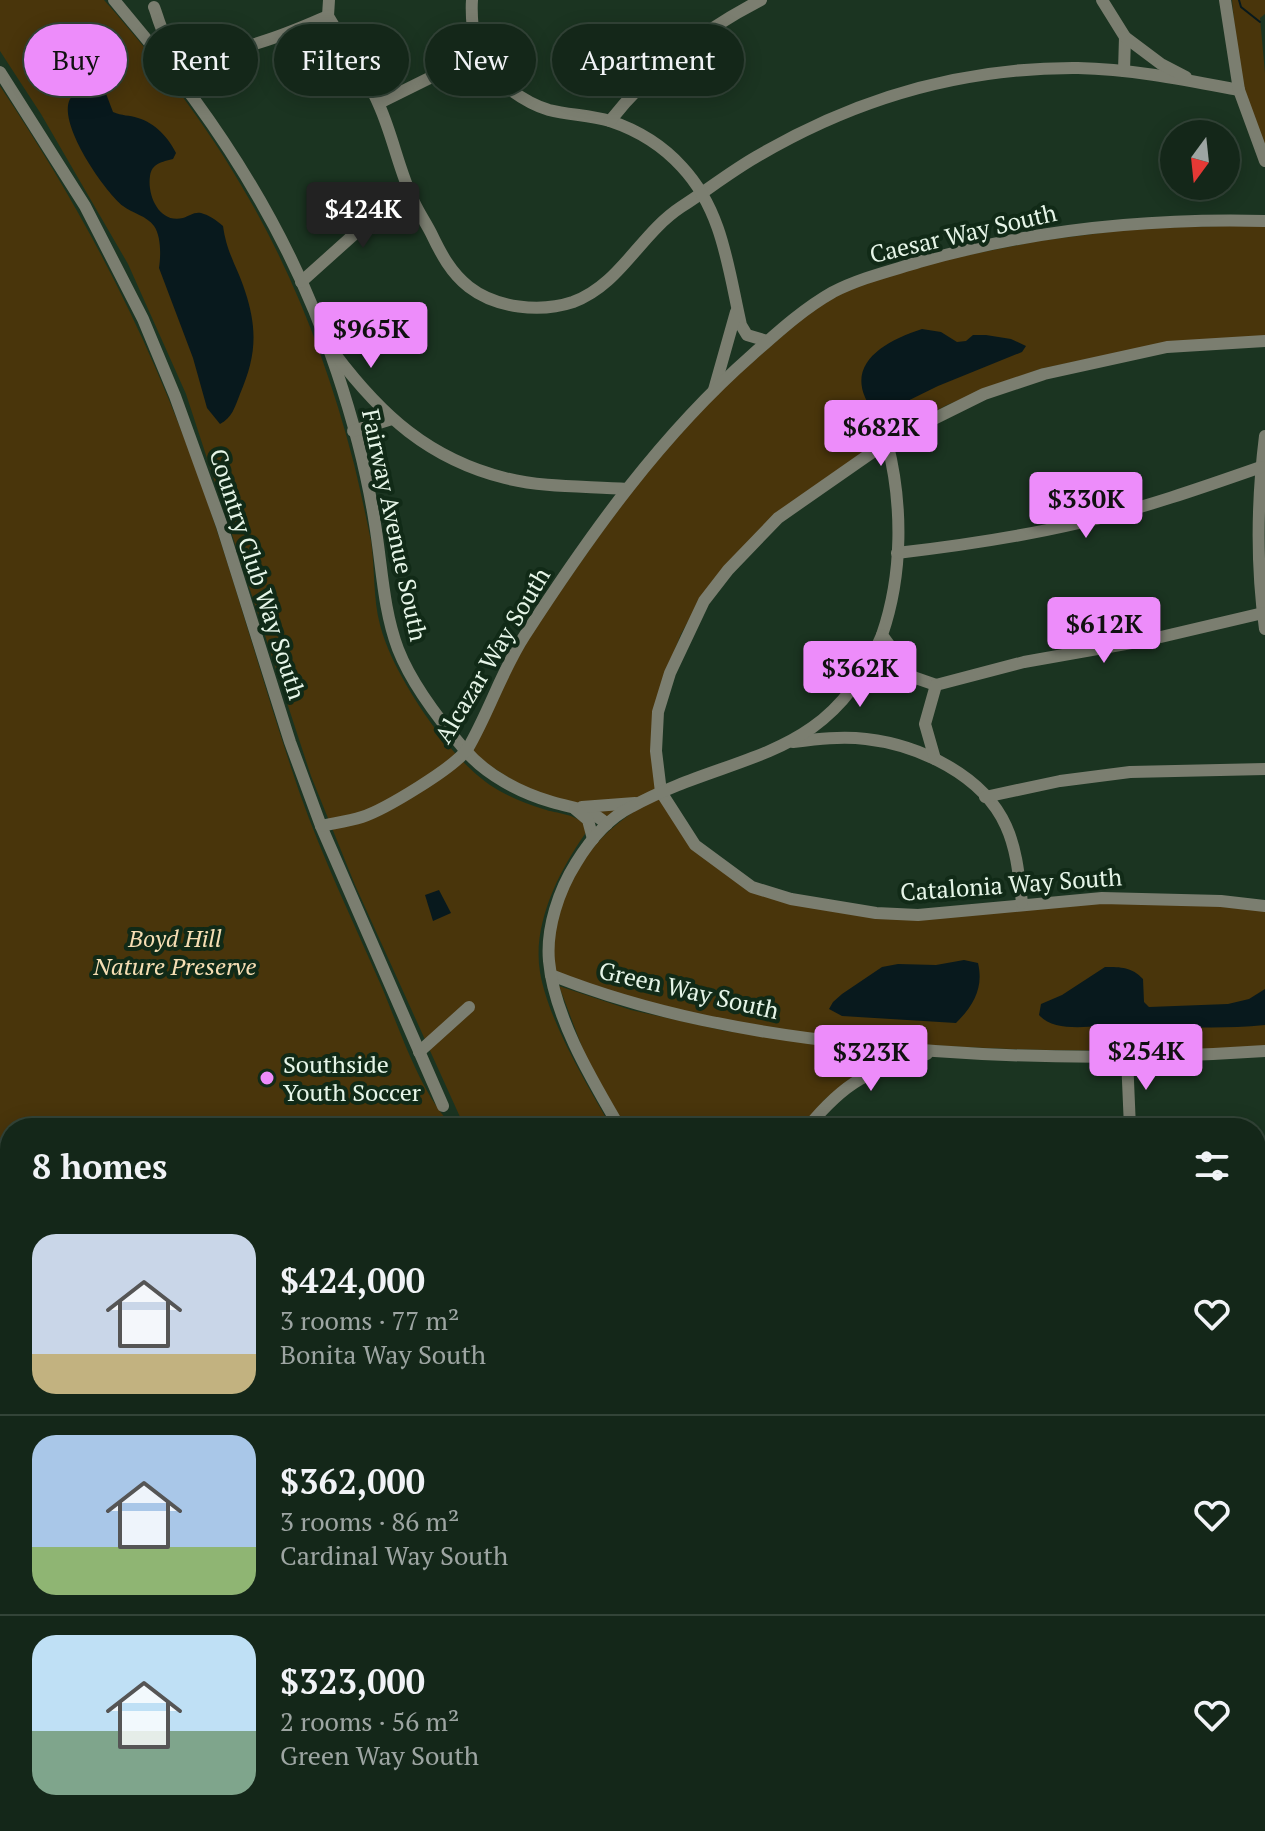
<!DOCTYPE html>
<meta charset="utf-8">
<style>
:root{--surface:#142719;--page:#1d2f22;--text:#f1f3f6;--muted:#9da5a2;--line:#334438;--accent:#ed8cfa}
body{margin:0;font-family:"PT Serif",serif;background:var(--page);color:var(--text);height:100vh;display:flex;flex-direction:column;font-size:30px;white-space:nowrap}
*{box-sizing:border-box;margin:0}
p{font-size:26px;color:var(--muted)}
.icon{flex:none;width:44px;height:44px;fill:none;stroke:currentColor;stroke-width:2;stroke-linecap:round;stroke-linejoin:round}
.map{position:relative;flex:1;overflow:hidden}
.details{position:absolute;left:0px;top:1118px;width:1266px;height:714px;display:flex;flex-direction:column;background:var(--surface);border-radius:32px 32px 0 0;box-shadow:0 4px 20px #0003,0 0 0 2px var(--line)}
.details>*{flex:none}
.top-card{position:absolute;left:24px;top:24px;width:800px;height:72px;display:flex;gap:16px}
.needle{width:52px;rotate:195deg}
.controls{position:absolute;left:1160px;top:120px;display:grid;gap:16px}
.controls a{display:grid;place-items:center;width:80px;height:80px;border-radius:50%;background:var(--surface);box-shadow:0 4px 20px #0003,0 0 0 2px var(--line);font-size:40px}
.price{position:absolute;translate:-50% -68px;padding:0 18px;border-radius:8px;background:var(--accent);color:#111;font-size:26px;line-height:52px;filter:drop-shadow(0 2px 4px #0008)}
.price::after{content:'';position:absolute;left:50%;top:48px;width:24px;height:18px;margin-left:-12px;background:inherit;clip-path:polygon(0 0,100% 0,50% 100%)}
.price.selected{background:#222;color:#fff}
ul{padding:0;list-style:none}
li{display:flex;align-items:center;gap:24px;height:200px;padding:0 32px}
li+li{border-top:2px solid var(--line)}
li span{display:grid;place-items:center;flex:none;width:224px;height:160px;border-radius:24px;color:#555}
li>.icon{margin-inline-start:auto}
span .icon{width:96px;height:96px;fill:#fffc;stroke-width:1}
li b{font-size:34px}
h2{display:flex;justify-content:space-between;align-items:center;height:96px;padding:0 32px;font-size:34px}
.chip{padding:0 28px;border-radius:36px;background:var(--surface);box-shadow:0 4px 20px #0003,0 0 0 2px var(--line);font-size:28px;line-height:72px}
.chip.selected{background:var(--accent);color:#111}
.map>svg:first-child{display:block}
.green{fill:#49350b}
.water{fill:#08191d}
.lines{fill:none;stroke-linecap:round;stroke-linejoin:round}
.stream{stroke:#08191d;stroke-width:2}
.minor{stroke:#7b7e70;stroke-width:12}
.poi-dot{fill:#ed8cfa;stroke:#112a17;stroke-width:3}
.labels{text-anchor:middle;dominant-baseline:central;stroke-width:8;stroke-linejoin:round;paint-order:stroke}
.street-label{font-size:24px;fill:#e6f5e8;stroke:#112a17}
.park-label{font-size:24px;font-style:italic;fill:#f6deb4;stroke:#112a17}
.poi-label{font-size:24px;fill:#e6f5e8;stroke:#112a17;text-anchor:start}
</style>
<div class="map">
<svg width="1265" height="1831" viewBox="0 0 1265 1831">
<rect width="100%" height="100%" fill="#1b3421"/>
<g class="green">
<path d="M0,0H104C231,143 306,278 354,464C360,489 366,516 371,541C375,569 373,598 380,625C386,647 396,667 407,686C427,721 463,770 498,790C512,798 527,804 543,809C557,814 577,813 586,827L585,834C559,871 532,924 540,972C548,1020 587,1085 612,1128H465L355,885L311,776L186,394L128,264L41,114L0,51Z"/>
<path d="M1232,0H1265V14L1260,18L1265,73V151C1241,105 1237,51 1232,0Z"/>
<path d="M0,86C88,218 153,345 205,495C239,594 266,695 300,794C323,859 353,921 380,983C400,1029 419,1092 454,1128H10V1436L0,1426Z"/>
<path d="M1265,225V338L1164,343L1040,369L947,405L902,429L811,489L701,598L681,634L666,672L657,789L603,823C558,802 508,784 471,750L525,642L631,490L717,393L805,316L836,295L874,280L943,260L1038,241L1140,228Z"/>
<path d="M660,798L699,854L735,881L840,913L1079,902L1182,903L1265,911V1047C1053,1055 844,1052 637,1002C609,995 583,984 556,975C543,900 592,827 660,798Z"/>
<polygon points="559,986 631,1010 726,1031 861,1049 860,1073 825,1099 802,1128 625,1128 588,1063"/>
<polygon points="286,1822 1076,1822 1081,1831 284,1831"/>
</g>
<g class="water">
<path d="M97,88L105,91L113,112C122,116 129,115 138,118C155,123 169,138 176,153L173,159C162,162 152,163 150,176C147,195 159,224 183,218C190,216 193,212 201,213C209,215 216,220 223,226C227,254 237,266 245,291C258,330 256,357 240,394C235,407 232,418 220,424L207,408L193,358L159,268C161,255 161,236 154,226C147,216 132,213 123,206C104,191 57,123 70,99C76,89 87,89 97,88Z"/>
<path d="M922,329L941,332L957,342L966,341L973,335H986L1011,339L1026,346L1022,352L938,386L877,416C838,369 879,343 922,329Z"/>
<polygon points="439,890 451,913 433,921 425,895"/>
<path d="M964,960L978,963C984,988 973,1006 956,1023L842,1016L829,1009L833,1002L842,994L882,967L898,964L936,965Z"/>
<path d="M1105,967C1121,967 1132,967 1143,979L1144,1002L1149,1007L1228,1004L1249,999L1265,989V1025C1213,1030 1173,1026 1123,1025C1100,1024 1056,1035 1039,1015L1041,1004L1062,995Z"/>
<polygon points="0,1426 10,1436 10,1822 286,1822 284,1831 0,1831"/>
</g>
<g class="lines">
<polyline class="stream" points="1239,0 1241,7 1260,22"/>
<g class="minor">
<path d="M114,0C141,33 169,65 194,99C254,181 305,275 337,372C353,420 367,473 375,524C382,566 383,609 398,649C412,685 440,721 465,750C486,775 521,793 552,802C575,809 587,807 607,824"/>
<path d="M329,0L328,16C345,45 366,74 379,105C393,136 399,171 414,202C419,213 426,223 431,233C441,254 451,273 469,287C496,308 540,313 573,302C620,285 640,234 681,207C706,191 730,172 756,157C854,99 963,67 1078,68C1132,69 1186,80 1239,90"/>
<path d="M472,0C471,13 473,43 478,55C489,78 525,103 549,110C569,115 590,115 610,121C637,130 663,146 682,167C723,211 728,268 741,325L747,335L767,341"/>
<polyline points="1102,0 1125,37 1124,71"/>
<polyline points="1225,0 1239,90 1265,161"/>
<path d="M154,7C157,14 159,24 163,31C195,77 289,33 328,16"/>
<polyline points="1125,37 1161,64 1186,77"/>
<polyline points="0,72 85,206 143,319 175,396 222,526 290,742 321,826 443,1106"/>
<polyline points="379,103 478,54"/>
<path d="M610,121C650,70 703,30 761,0"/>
<polyline points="301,282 369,221 413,200"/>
<polyline points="1265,341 1167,347 1044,374 984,394 887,442 778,518 728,570 704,601 670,673 658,712 656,751 661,792 695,845 752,887 791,899 876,913 918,915 1102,898 1221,901 1265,906"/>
<path d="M335,354C381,415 429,459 505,478C544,488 587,486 627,489"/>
<polyline points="714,390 736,312"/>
<polyline points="353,431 392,419"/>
<path d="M1265,436C1257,500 1256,565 1265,629"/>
<path d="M887,442C903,504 903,574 882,635L913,677L936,685"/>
<path d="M897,553C958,546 1019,537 1079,523C1141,509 1201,488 1261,467"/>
<polyline points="936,685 1024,662 1148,640 1263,613"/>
<path d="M793,742C817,739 842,736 866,739C919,745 983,775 1006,826C1017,850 1019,877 1022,903"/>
<polyline points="935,759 925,724 936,685"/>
<polyline points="985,797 1060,781 1130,772 1265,769"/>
<polyline points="582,807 635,803"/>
<polyline points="575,809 588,820 593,839"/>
<path d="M321,826C335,823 349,821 362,817C384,810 456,767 468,748C489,712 502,670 525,635C591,533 661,435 752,355C778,332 803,309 833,292C860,278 890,271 919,262C1031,230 1149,218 1265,221"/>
<path d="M551,975C650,1014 753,1033 858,1044C993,1059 1129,1060 1265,1051"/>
<polyline points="419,1052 469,1007"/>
<polyline points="1127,1057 1130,1128"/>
<polyline points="864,1077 866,1045"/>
<path d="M620,1128C592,1080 554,1017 549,961C546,928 559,890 576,863C590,840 607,819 631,807C735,750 828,765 882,635"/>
<path d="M807,1128C847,1079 868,1072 927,1054"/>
<polyline points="1256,1187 1265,1192"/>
<polyline points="1256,1318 1265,1315"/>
<polyline points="1256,1436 1265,1448"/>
<polyline points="1256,1812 1261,1831"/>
<polyline points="1086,1822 1092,1831"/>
</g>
</g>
<circle class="poi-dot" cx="267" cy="1078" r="8"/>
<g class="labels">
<g class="street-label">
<text transform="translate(963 233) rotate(-13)">Caesar Way South</text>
<text transform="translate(395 525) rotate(78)">Fairway Avenue South</text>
<text transform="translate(258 574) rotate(72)">Country Club Way South</text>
<text transform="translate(492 655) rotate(-59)">Alcazar Way South</text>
<text transform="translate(1011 884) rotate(-4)">Catalonia Way South</text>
<text transform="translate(689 990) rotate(13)">Green Way South</text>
</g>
<g class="park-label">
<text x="175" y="938">Boyd Hill<tspan x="175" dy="28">Nature Preserve</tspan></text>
</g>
<g class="poi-label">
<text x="283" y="1064">Southside<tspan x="283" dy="28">Youth Soccer</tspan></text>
</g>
</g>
</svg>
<div class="controls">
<a><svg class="needle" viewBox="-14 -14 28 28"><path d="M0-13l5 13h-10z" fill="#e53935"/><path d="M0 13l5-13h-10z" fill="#9da5a2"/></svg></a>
</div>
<b class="price selected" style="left:363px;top:250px">$424K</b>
<b class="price" style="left:371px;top:370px">$965K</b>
<b class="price" style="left:881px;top:468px">$682K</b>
<b class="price" style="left:1086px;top:540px">$330K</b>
<b class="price" style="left:1104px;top:665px">$612K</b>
<b class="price" style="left:860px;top:709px">$362K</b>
<b class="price" style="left:1146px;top:1092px">$254K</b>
<b class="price" style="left:871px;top:1093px">$323K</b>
<div class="top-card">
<a class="chip selected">Buy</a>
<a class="chip">Rent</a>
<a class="chip">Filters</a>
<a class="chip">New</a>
<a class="chip">Apartment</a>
</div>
<section class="details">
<h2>8 homes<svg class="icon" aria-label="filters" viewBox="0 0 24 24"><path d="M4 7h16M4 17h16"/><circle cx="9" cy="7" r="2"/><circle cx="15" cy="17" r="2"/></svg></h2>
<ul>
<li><span style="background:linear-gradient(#c9d6e8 75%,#c2b280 0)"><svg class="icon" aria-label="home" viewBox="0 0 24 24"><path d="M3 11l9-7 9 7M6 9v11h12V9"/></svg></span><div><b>$424,000</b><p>3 rooms · 77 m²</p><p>Bonita Way South</p></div><svg class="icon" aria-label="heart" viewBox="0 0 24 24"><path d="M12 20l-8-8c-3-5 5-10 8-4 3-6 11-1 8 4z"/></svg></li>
<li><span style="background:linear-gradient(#a9c7e8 70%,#8fb573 0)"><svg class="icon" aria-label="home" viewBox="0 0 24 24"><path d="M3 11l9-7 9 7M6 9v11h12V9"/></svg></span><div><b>$362,000</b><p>3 rooms · 86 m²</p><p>Cardinal Way South</p></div><svg class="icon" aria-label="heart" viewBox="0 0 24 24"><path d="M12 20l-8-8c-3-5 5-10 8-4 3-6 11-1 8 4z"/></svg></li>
<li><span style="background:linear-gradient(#bfe0f5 60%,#7fa58c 0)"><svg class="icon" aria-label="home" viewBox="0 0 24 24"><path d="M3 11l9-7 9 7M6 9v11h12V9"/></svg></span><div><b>$323,000</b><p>2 rooms · 56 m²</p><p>Green Way South</p></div><svg class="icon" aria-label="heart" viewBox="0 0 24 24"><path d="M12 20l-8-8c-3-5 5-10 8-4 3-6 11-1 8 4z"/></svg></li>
</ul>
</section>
</div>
